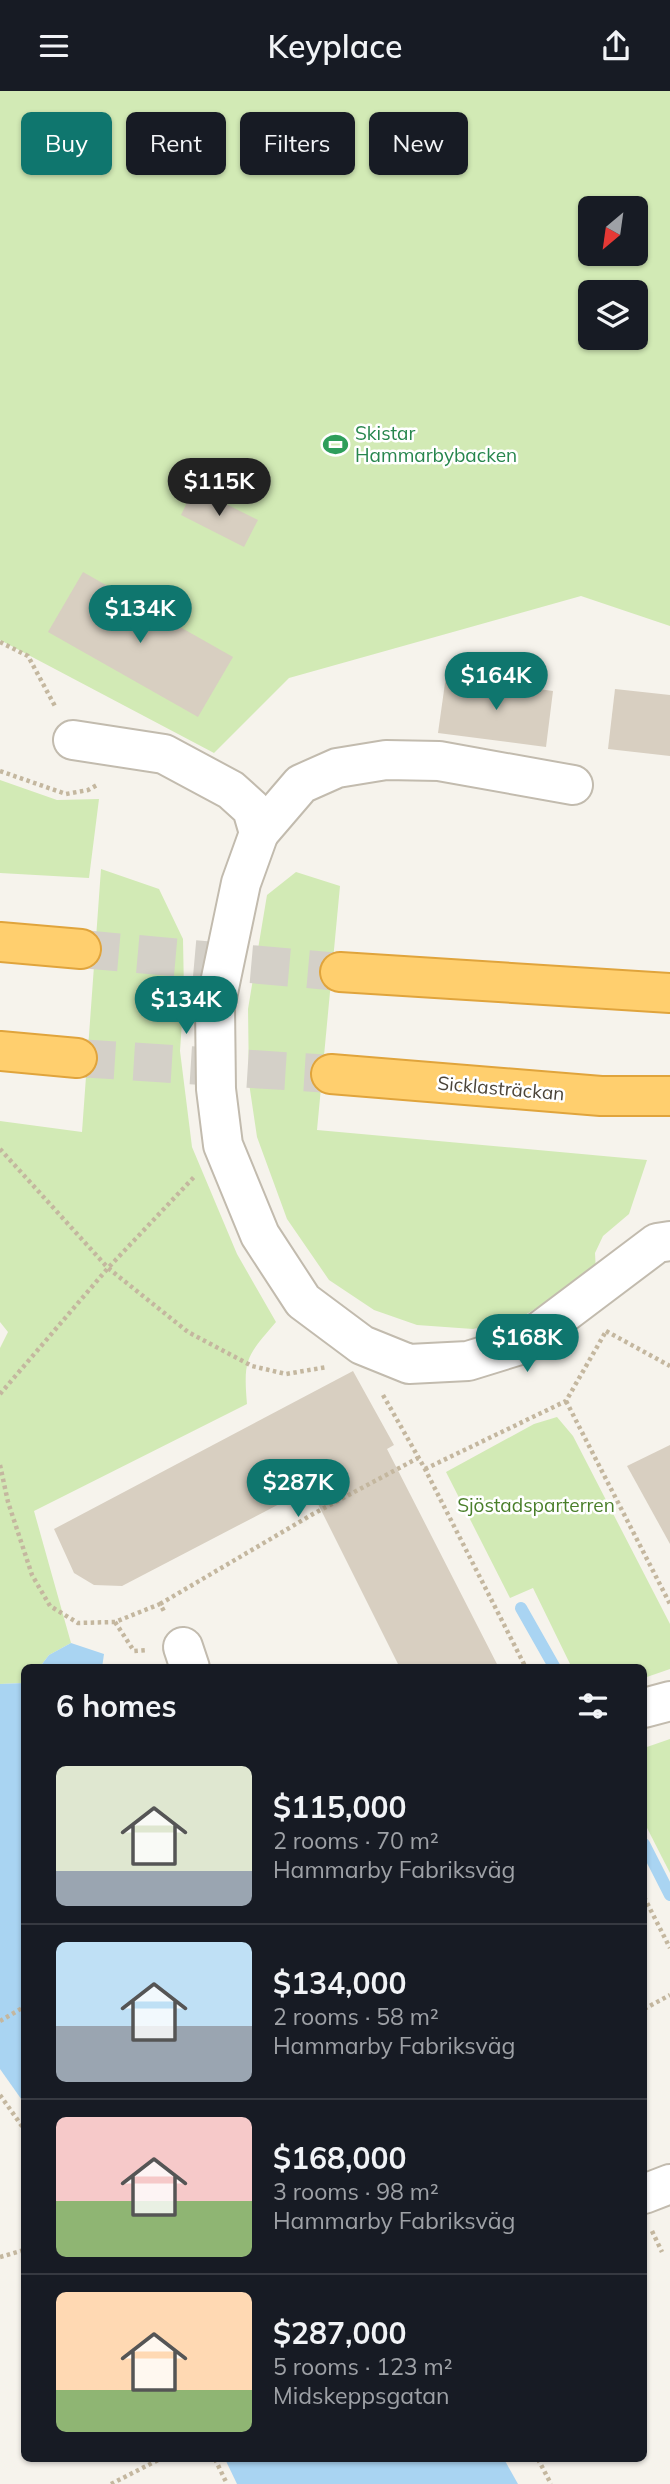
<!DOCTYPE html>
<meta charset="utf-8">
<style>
:root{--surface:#171b24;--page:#242831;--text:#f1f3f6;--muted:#9ea1a6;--line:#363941;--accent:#0f766e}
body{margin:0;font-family:Mulish,sans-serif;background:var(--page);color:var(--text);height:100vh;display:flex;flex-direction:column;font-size:26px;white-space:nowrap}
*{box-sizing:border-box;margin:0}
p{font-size:23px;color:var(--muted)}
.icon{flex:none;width:38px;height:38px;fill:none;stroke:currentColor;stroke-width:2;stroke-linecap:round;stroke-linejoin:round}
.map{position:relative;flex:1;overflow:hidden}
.drawer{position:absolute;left:21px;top:1573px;width:626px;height:798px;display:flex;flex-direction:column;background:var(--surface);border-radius:10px;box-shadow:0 2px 5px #0004}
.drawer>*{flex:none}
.hud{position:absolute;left:21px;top:21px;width:628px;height:63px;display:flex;gap:14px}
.needle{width:46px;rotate:209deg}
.fabs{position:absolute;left:578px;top:105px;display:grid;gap:14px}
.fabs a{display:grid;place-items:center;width:70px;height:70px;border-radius:10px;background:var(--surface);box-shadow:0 2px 5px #0004;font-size:35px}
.price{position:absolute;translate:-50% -60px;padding:0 16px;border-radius:24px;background:var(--accent);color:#fff;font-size:23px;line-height:46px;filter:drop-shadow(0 2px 4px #0008)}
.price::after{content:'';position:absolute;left:50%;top:42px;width:21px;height:16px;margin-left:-10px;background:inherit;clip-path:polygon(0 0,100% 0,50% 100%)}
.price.selected{background:#222;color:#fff}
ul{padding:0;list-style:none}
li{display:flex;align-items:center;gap:21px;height:175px;padding:0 35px}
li+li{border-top:2px solid var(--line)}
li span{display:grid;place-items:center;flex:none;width:196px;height:140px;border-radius:10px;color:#555}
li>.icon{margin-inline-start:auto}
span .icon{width:84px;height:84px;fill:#fffc;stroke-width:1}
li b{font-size:30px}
h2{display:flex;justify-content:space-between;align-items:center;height:84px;padding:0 35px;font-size:30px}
.tag{padding:0 24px;border-radius:10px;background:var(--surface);box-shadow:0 2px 5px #0004;font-size:24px;line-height:63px}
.tag.selected{background:var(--accent);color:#fff}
header{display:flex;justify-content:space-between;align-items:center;height:91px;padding:0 35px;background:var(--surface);font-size:32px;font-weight:600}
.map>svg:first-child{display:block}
.green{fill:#d2eab5;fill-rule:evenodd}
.water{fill:#a9d4f2}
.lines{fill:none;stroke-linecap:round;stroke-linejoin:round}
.stream{stroke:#a9d4f2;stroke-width:12}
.building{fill:#d8cfc1}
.highway-tunnel{stroke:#d4d0c8;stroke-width:38;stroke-dasharray:38 19;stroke-linecap:butt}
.minor-casing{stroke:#c2bbae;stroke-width:42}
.highway-casing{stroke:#e0a43c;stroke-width:42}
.path{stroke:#c4b79f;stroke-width:4.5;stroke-dasharray:3.5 3.5;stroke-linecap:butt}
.minor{stroke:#fff;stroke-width:38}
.highway{stroke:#ffcf6e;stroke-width:38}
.labels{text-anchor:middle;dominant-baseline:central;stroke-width:5;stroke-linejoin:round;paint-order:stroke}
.leisure-label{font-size:19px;fill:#27864d;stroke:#fff;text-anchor:start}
.street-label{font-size:19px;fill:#4b4439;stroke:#fff}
.park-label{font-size:19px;fill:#4a7f2a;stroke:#fff}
</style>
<header><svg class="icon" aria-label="menu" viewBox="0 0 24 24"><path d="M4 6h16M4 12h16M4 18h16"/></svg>Keyplace<svg class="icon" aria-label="share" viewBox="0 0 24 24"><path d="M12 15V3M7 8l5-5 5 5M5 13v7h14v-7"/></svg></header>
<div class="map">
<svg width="670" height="2393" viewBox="0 0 670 2393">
<rect width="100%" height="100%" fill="#f6f3ec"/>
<g class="green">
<path d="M0,0H670V535L581,505L289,587L214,662L0,549ZM590,117H635V163H590ZM590,201H635V247H590Z"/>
<polygon points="0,689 57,709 99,708 89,787 0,782"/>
<path d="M101,778L159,798L183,848L184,902L180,960L192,1056L237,1163L276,1231C247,1265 243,1267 247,1313L34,1420L71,1552L49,1564L39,1577H24V1592L0,1593V1257L8,1241L0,1231V1030L82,1041Z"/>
<polygon points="296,781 340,795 317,1039 647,1069 629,1123 603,1145 595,1162 596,1181 520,1227 473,1238 417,1234 374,1219 329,1189 287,1128 257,1046 249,992 248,918 267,804"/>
<polygon points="557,1326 573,1345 670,1533 670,1578 644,1587 644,1577 572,1577 533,1497 510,1507 446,1381 534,1333"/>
<polygon points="670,1648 670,1782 644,1731 644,1657"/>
</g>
<g class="water">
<polygon points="71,1552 104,1563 102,1577 39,1577 49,1564"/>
<polygon points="24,1592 24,2012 0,1978 0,1593"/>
<polygon points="225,2368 504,2368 518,2393 237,2393"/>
</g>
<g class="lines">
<g class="stream">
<polyline points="521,1517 555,1577"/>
<polyline points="644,1753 670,1804"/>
</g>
</g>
<g class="building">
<polygon points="194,397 258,429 244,456 181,424"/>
<polygon points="83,481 233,566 198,626 48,541"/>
<polygon points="446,585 553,600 546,656 438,642"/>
<polygon points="615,598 670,604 670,665 608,658"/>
<polygon points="353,1280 394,1354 387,1358 499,1577 400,1577 310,1397 122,1495 94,1494 74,1482 54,1438"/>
<polygon points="670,1354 670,1453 627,1375"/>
</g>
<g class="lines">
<g class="highway-tunnel">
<polyline points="81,858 340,881"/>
<polyline points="77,967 331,983"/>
</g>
<defs>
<g id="minor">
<polyline points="73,649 164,663 231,699 252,718 259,742 241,792 215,916 216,998 223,1054 260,1144 303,1210 362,1254 409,1273 468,1270 523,1253 657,1152 670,1150"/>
<polyline points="259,742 301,693 337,677 386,669 439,670 573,694"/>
<polyline points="183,1556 190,1577"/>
<polyline points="644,1617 670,1610"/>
<polyline points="644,2103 670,2093"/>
</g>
<g id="highway">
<polyline points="0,851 81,858"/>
<polyline points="340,881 670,902"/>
<polyline points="0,960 77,967"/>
<polyline points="331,983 601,1005 670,1005"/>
</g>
</defs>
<use href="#minor" class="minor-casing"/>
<use href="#highway" class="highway-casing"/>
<g class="path">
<polyline points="0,551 28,565 56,617"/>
<polyline points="0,680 66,703 88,699 99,693"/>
<polyline points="0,1058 108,1177 188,1241 252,1275 286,1283 327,1276"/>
<polyline points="606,1240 670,1275"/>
<polyline points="0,1303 108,1177 195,1085"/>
<polyline points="383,1304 425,1378 526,1577"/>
<polyline points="566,1310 670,1513"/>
<polyline points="0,1374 8,1411 32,1484 50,1515 78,1532 115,1531 160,1513 165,1522"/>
<polyline points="425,1378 566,1310 605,1242"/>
<polyline points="160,1513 313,1423 418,1367"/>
<polyline points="115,1531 134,1560 147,1559"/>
<polyline points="644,1806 670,1857"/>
<polyline points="644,1918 670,1904"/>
<polyline points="0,1930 24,1916"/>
<polyline points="0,2004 24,2038"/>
<polyline points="652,2140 662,2161"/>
<polyline points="0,2166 24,2159"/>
<polyline points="215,2368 227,2393"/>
<polyline points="538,2368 551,2393"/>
<polyline points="111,2393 160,2368"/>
</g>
<use href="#minor" class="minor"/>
<use href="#highway" class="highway"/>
</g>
<defs>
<symbol id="stadium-bare" viewBox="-9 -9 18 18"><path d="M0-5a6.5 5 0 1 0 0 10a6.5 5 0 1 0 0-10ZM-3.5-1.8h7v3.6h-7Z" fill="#2e9e5b" stroke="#fff" stroke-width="2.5" paint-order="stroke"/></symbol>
</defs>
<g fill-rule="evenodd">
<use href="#stadium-bare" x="318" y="336" width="35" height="35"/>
</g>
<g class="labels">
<g class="leisure-label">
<text x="355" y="342">Skistar<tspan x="355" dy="22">Hammarbybacken</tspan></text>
</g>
<g class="street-label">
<text transform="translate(501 997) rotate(5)">Sicklasträckan</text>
</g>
<g class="park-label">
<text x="536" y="1414">Sjöstadsparterren</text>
</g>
</g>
</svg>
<div class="fabs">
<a><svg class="needle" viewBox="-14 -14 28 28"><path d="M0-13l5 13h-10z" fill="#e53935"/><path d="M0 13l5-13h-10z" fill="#9ea1a6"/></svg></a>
<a><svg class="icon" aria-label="layers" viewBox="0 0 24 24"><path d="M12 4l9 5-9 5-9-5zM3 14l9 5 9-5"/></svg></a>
</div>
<b class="price selected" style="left:219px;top:427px">$115K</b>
<b class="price" style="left:140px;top:554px">$134K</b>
<b class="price" style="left:496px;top:621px">$164K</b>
<b class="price" style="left:186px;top:945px">$134K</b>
<b class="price" style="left:527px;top:1283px">$168K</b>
<b class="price" style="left:298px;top:1428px">$287K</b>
<div class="hud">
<a class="tag selected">Buy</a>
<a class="tag">Rent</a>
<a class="tag">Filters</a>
<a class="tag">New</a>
</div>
<section class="drawer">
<h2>6 homes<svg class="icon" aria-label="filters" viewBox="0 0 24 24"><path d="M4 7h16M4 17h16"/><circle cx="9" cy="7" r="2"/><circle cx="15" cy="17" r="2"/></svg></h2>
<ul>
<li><span style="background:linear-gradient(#dfe7d0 75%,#9aa5b1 0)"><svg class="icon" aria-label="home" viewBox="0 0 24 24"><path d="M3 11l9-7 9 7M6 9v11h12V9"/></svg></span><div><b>$115,000</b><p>2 rooms · 70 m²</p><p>Hammarby Fabriksväg</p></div></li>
<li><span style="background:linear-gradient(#bfe0f5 60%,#9aa5b1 0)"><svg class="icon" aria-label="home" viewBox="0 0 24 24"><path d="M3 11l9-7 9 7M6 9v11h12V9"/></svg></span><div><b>$134,000</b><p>2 rooms · 58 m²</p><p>Hammarby Fabriksväg</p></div></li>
<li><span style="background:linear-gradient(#f6c9c9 60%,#8fb573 0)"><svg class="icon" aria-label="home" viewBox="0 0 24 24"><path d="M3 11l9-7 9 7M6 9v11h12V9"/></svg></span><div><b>$168,000</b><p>3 rooms · 98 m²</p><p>Hammarby Fabriksväg</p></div></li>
<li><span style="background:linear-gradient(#ffd9b3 70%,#8fb573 0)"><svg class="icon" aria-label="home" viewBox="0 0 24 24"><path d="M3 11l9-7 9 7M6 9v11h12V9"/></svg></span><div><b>$287,000</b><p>5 rooms · 123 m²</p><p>Midskeppsgatan</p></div></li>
</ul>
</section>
</div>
